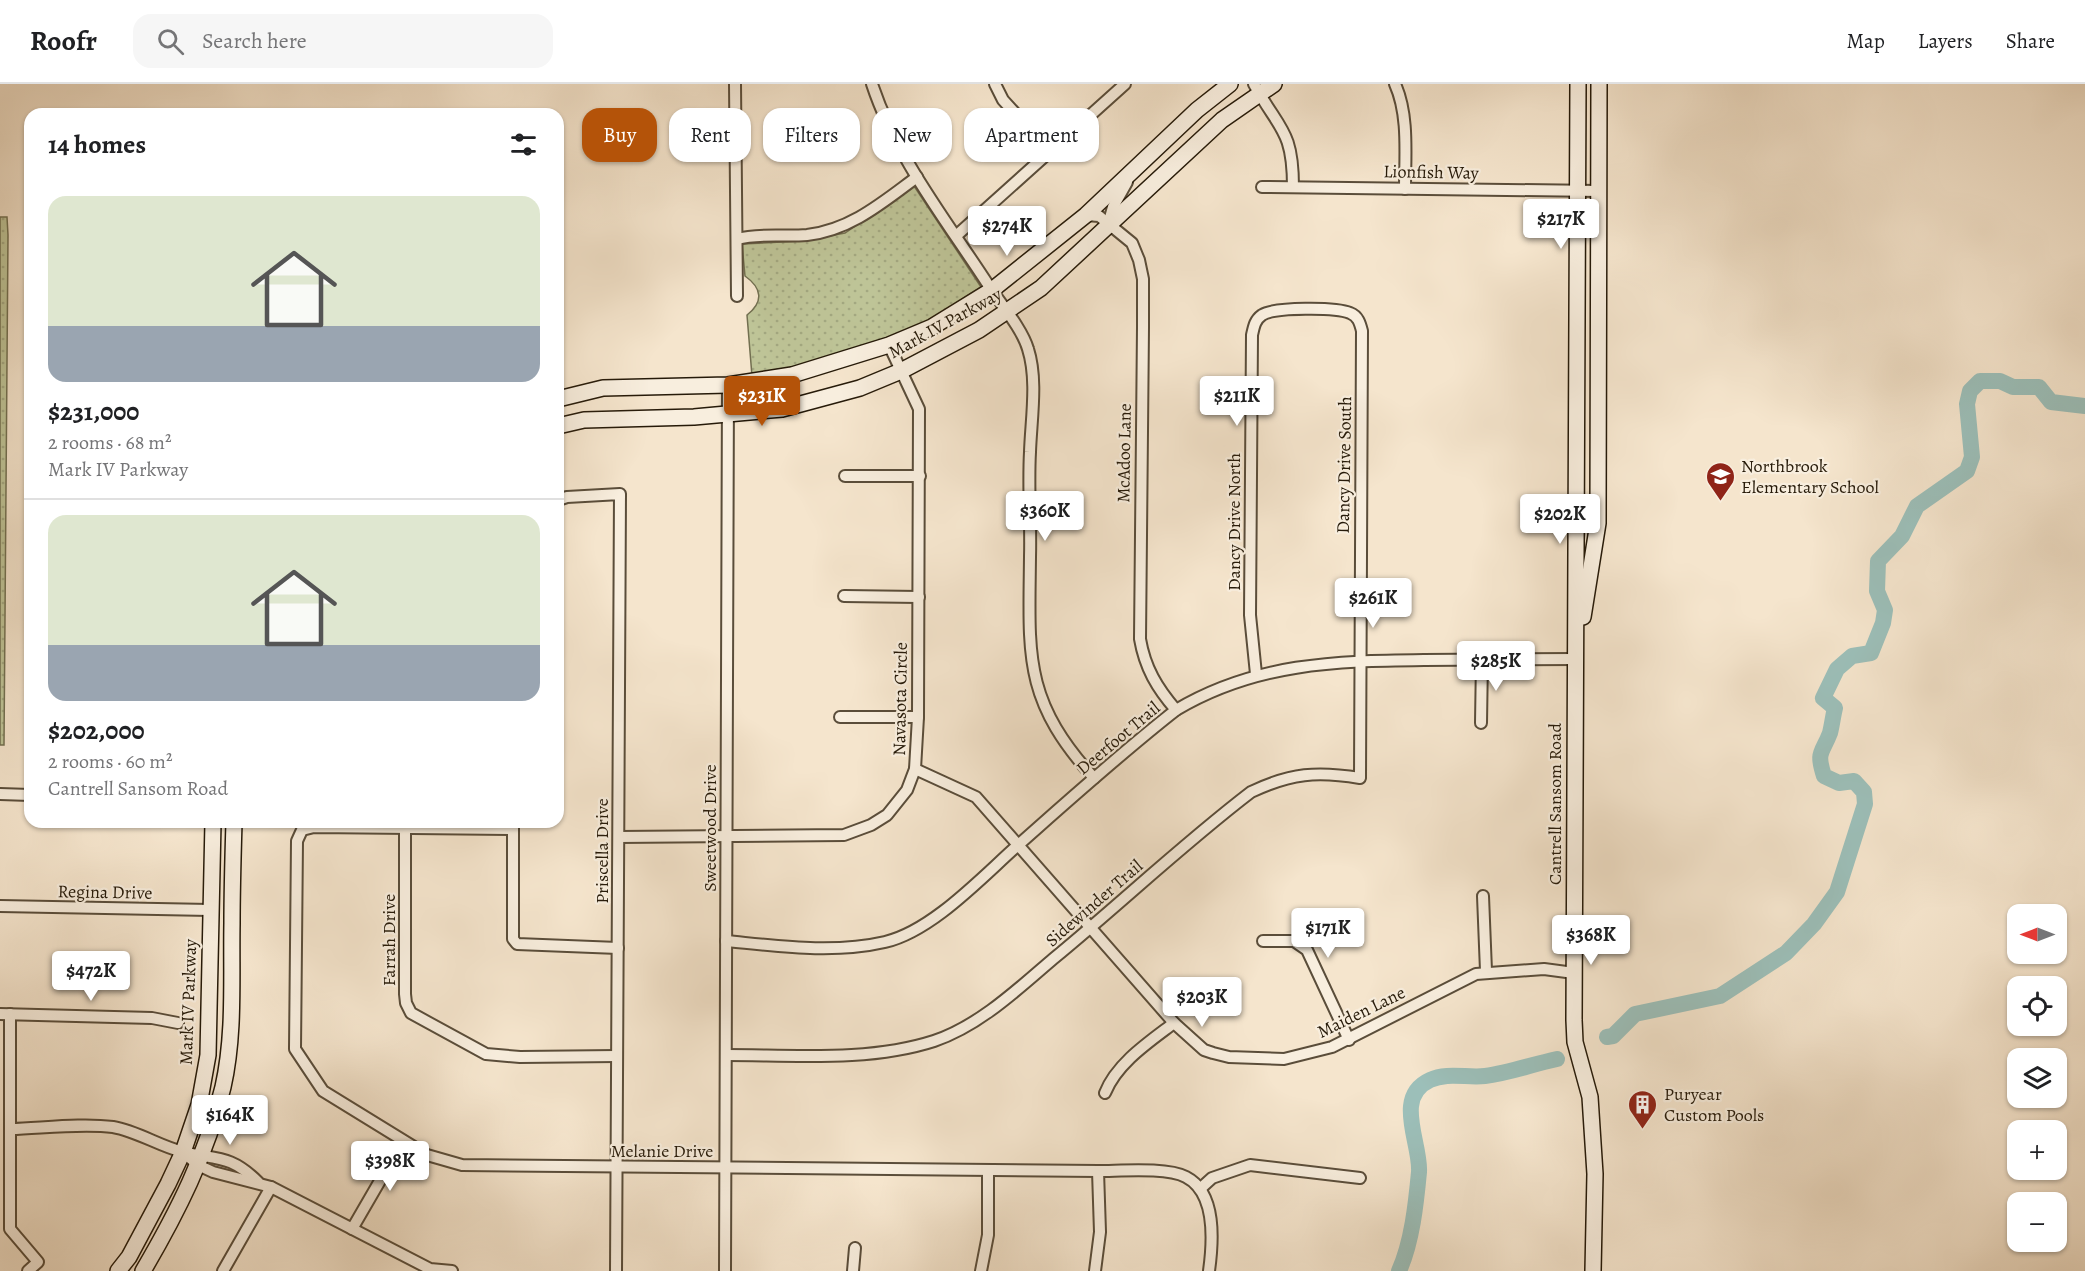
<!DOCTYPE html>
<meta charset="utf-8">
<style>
:root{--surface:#fff;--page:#f6f6f6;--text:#202124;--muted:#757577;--line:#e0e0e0;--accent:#b45309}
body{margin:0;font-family:Alegreya,serif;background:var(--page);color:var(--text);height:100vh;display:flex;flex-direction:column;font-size:22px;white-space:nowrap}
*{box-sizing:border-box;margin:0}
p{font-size:20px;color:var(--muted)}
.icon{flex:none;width:33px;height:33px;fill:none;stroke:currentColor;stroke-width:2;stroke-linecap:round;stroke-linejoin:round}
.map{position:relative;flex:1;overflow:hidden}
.panel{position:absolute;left:24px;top:24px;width:540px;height:720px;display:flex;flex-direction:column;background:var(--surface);border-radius:18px;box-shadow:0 2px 4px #0004}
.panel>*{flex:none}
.guide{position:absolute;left:582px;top:24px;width:570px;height:54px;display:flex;gap:12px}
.needle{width:39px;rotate:270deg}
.buttons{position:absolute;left:2007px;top:820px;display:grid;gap:12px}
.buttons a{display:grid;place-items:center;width:60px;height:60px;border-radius:12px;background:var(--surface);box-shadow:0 2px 4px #0004;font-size:30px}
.price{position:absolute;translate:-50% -51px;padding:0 14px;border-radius:6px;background:#fff;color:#222;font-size:20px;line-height:39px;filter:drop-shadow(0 2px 3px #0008)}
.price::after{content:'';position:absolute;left:50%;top:36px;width:18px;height:14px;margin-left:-9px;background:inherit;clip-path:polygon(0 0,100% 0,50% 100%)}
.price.current{background:var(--accent);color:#fff}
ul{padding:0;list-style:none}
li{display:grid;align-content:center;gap:12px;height:318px;padding:0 24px}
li+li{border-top:2px solid var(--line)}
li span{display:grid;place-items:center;height:186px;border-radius:18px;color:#555}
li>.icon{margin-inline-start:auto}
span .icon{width:108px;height:108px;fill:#fffc;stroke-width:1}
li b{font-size:26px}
h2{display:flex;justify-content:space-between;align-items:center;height:72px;padding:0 24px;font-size:26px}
.tag{padding:0 21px;border-radius:18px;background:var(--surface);box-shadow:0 2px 4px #0004;font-size:21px;line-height:54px}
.tag.current{background:var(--accent);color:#fff}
header{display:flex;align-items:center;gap:36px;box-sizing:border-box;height:84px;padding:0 30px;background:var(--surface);border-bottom:2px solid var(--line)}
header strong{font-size:28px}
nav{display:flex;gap:33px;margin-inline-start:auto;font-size:21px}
.search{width:420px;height:54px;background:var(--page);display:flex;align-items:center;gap:15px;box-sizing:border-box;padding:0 21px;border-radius:18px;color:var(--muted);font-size:22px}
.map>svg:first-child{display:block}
.grass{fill:url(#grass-dots);stroke:#726f50;stroke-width:1.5}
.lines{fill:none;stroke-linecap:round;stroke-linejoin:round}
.river{stroke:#9cbfb9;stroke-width:16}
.minor-casing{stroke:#5a4d3a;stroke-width:14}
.secondary-casing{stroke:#261a09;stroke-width:18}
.minor{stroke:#f8eede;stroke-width:10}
.secondary{stroke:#f8eede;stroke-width:15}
.labels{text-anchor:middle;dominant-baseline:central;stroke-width:4.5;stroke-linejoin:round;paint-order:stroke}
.street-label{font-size:18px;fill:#261a09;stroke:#f8eede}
.poi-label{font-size:18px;fill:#261a09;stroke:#f8eede;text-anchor:start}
</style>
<header>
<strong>Roofr</strong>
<div class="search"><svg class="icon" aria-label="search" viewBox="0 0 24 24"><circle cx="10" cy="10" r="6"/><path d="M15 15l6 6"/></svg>Search here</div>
<nav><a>Map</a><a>Layers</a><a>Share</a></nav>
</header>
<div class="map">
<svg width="2085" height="1187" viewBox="0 0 2085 1187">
<defs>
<pattern id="grass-dots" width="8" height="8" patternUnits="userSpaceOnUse" patternTransform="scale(1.5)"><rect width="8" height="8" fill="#bec497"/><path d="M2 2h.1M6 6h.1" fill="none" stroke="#a3a881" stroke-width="1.8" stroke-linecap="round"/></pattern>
</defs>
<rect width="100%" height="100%" fill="#f5e5cd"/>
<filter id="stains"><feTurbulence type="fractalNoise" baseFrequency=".00333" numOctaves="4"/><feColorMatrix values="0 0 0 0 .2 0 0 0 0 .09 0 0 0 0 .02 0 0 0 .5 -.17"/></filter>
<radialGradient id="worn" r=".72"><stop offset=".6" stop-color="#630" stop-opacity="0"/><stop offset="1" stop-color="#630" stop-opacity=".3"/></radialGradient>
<g class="grass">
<path d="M914,102L981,203C963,214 945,227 927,237C873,266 812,280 752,292L747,231C764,218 762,204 745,192L742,160L802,157L845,149Z"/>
<polygon points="0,133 7,133 8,151 4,661 0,661"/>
</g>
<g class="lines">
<g class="river">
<path d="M1607,953L1613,952L1635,930L1720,912L1786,869L1814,840L1837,808L1865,720L1864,708L1854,697L1839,699L1824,692C1816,667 1822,670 1830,649C1832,641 1833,632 1835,624L1823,614L1837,585L1852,572L1871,569L1883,539L1885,526L1877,507L1878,477L1902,452L1917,422L1967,387L1972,373L1967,320L1970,307L1980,297H2000L2013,303H2039L2051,318L2085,322"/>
<path d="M1399,1187C1412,1158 1416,1120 1419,1088C1421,1059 1393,1013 1430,996C1447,988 1467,994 1485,992C1509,989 1533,980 1557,975"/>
</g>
<defs>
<g id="minor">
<polyline points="735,0 737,212"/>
<path d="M872,0C896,73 946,136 987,199C999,218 1022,244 1028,265C1038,296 1031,336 1030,368C1028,403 1031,438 1030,473C1029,572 1023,616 1094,694"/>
<polyline points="995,0 1003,16 1051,68"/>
<path d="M1254,0C1279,46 1293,45 1293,103"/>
<path d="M1395,0C1409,31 1405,71 1405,105"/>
<polyline points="1262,103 1599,107"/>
<path d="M1086,131L1099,132L1132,159L1139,176L1143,195V243L1140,555C1145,584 1157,604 1176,626"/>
<polyline points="1108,141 1113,123 1127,98"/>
<polyline points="957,151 1125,0"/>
<path d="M737,155C759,149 784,153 807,151C851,146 883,118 917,93"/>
<polyline points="845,392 920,392"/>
<polyline points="558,416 567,413 620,410 616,1187"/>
<polyline points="844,512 919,513"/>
<polyline points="840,633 918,633"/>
<polyline points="1481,639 1482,575"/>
<polyline points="915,685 976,713 1174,939 1204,966 1213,969 1229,973 1284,975 1332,963 1476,890 1544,885 1574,889"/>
<polyline points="0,710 30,711"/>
<polyline points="513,738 513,855 517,860 618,864"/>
<polyline points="405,744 405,910 406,919 411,929 486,970 520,973 617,972"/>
<path d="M513,745L314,743L302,746L297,757L295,965L323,1007L427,1071L462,1081L1098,1087C1121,1087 1167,1083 1186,1093C1217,1109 1213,1158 1209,1187"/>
<polyline points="619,753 844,751 871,741 887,731 907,706 915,685 918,633 919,325 889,261"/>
<polyline points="1483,812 1486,887"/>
<polyline points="0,822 210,826"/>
<path d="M726,857C778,862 833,870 885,858C932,847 981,794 1017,762C1069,716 1121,669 1176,626C1255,579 1335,577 1424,576C1475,576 1525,575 1575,575"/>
<polyline points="1263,857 1294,857 1307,866 1349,956"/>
<polyline points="0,930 152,934 178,939"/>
<polyline points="10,930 10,1145 38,1178 28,1187"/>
<path d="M726,971C793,971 869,978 934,957C979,942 1018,905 1053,875C1120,820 1183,760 1251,708C1291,689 1317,687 1360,694L1362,247C1360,239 1358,232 1350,229C1336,223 1274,223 1262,231C1255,236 1254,242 1252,251L1250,531L1256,590"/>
<path d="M1105,1009C1117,979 1149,958 1174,939"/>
<path d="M11,1045C43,1044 82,1039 113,1043C137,1047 159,1062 183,1068C216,1076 230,1070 258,1098"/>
<polyline points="183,1068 198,1081 213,1088 271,1103 430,1185 452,1187"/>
<polyline points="1201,1104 1212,1094 1250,1081 1360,1094"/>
<polyline points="352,1145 403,1057"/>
<polyline points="223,1187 271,1103"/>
<polyline points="725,1187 728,301"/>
<polyline points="853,1187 855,1164"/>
<polyline points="981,1187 988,1151 988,1086"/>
<polyline points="1095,1187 1100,1148 1098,1087"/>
</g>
<g id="secondary">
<polyline points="1578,0 1574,936 1575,958 1590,1013 1595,1090 1593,1187"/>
<polyline points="558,315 603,304 728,301 792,291 889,261 932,243 992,206 1086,131 1197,26 1230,0"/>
<polyline points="558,342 584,336 694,333 782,325 860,304 901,287 979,246 1041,204 1222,36 1274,0"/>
<polyline points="1583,533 1598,439 1599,0"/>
<polyline points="118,1187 129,1173 168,1100 183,1068 199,1021 208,971 213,738"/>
<path d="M143,1187C177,1129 207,1070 223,1003C235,950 231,893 232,839C232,805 233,772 234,738"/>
</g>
</defs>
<use href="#minor" class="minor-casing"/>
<use href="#secondary" class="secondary-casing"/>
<use href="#minor" class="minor"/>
<use href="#secondary" class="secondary"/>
</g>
<defs>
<symbol id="school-pin" viewBox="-11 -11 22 30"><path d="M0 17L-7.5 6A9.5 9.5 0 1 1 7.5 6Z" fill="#8f2418" stroke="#f8eede"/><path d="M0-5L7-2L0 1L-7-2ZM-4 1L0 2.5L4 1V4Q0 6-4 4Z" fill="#fff"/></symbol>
<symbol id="building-pin" viewBox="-11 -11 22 30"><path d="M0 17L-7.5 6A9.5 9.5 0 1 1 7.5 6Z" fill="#8f2418" stroke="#f8eede"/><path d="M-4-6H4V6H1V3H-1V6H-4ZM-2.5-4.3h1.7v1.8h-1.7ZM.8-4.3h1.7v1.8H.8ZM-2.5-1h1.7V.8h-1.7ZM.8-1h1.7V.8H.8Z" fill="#fff"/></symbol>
</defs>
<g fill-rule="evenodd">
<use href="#school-pin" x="1704" y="376" width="33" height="45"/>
<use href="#building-pin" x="1626" y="1004" width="33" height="45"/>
</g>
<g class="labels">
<g class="street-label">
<text transform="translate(1431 88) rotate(1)">Lionfish Way</text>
<text transform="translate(945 239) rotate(-29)">Mark IV Parkway</text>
<text transform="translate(1124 369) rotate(-89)">McAdoo Lane</text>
<text transform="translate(1344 381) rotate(-89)">Dancy Drive South</text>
<text transform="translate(1234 438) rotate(-90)">Dancy Drive North</text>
<text transform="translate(900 615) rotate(-89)">Navasota Circle</text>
<text transform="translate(1118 654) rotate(-40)">Deerfoot Trail</text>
<text transform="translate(1555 720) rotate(-90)">Cantrell Sansom Road</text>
<text transform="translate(710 744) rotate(-90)">Sweetwood Drive</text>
<text transform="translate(602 767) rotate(-90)">Priscella Drive</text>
<text transform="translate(105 808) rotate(1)">Regina Drive</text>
<text transform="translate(1094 819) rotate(-41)">Sidewinder Trail</text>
<text transform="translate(389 856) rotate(-90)">Farrah Drive</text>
<text transform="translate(188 918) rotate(-88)">Mark IV Parkway</text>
<text transform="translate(1361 928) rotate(-26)">Maiden Lane</text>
<text x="662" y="1067">Melanie Drive</text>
</g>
<g class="poi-label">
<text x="1741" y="382">Northbrook<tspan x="1741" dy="21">Elementary School</tspan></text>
<text x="1664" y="1010">Puryear<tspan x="1664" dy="21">Custom Pools</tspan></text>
</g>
</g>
<rect width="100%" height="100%" filter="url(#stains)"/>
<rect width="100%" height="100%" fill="url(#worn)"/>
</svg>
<div class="buttons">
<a><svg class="needle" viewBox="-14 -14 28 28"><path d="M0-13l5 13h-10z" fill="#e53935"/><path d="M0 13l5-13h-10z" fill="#757577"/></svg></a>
<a><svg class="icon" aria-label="locate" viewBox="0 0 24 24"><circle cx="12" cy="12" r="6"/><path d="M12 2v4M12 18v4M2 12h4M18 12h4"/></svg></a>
<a><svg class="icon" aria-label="layers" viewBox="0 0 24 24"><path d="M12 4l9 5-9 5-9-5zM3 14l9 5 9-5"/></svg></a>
<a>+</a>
<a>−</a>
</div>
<b class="price" style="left:1561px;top:166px">$217K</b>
<b class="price" style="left:1007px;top:173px">$274K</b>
<b class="price current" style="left:762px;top:343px">$231K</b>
<b class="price" style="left:1237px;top:343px">$211K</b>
<b class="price" style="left:1045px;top:458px">$360K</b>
<b class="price" style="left:1560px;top:461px">$202K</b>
<b class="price" style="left:1373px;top:545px">$261K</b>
<b class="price" style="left:1496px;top:608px">$285K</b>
<b class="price" style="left:1328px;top:875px">$171K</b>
<b class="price" style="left:1591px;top:882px">$368K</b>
<b class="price" style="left:91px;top:918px">$472K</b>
<b class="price" style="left:1202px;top:944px">$203K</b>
<b class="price" style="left:230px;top:1062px">$164K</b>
<b class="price" style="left:390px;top:1108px">$398K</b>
<div class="guide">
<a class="tag current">Buy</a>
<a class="tag">Rent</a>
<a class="tag">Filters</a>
<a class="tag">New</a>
<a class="tag">Apartment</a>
</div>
<section class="panel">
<h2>14 homes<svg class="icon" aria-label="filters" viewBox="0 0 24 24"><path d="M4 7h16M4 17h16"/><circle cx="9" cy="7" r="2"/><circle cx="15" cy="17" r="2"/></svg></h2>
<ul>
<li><span style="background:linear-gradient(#dfe7d0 70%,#9aa5b1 0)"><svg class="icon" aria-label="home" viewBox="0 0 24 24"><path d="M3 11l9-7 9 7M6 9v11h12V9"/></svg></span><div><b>$231,000</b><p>2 rooms · 68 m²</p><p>Mark IV Parkway</p></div></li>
<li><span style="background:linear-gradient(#dfe7d0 70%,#9aa5b1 0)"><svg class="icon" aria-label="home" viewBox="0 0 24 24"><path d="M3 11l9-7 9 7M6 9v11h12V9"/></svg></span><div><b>$202,000</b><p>2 rooms · 60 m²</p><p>Cantrell Sansom Road</p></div></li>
</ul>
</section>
</div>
